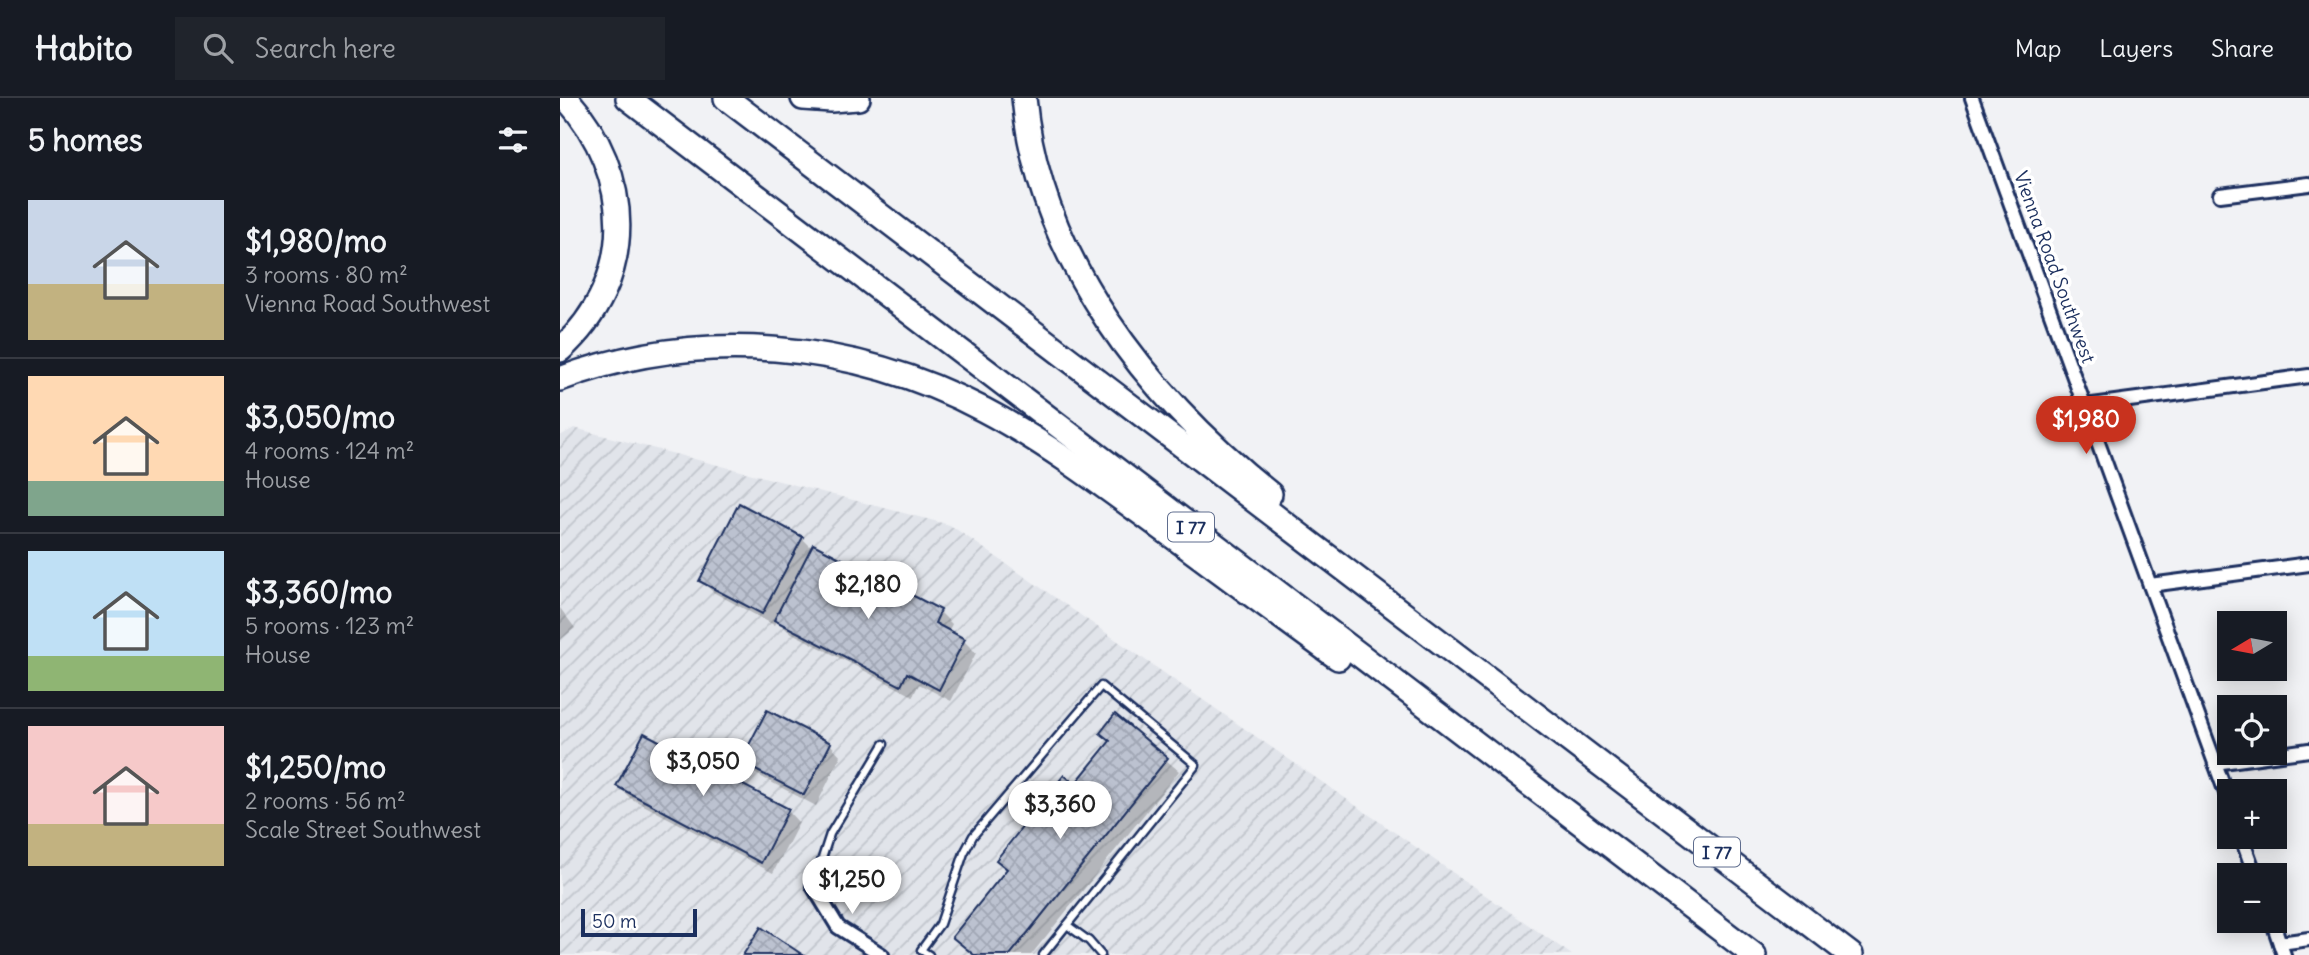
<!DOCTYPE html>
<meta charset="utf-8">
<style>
:root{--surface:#171b24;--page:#20242c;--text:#f1f3f6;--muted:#9ea1a6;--line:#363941;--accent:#c8321e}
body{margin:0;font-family:Delius,sans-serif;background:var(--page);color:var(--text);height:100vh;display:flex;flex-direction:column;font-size:26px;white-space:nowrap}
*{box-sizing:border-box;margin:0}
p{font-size:23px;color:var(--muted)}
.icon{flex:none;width:38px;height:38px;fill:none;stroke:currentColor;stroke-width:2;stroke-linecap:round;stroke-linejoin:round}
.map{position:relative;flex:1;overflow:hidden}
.panel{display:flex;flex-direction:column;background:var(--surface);width:560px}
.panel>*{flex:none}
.needle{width:46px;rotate:260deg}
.fabs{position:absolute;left:1657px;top:513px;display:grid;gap:14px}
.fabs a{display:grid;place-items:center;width:70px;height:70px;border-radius:0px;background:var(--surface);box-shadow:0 4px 18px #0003;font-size:35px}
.scale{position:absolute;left:21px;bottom:18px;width:116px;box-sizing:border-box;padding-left:7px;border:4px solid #1b2f5e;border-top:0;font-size:19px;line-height:24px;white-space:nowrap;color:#1b2f5e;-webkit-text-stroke:5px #fff;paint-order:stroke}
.price{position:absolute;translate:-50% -60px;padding:0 16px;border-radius:24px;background:#fff;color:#222;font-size:23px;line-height:46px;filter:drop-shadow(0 2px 4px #0008)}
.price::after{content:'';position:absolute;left:50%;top:42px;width:21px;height:16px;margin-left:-10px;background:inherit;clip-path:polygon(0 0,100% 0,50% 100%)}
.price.selected{background:var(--accent);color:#fff}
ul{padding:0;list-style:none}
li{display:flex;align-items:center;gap:21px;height:175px;padding:0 28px}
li+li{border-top:2px solid var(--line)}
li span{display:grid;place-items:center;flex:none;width:196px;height:140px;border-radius:0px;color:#555}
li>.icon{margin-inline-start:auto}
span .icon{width:84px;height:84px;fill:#fffc;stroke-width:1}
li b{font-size:30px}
h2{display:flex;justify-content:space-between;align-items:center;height:84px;padding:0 28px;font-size:30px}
header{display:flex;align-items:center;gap:42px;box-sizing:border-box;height:98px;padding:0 35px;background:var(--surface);border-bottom:2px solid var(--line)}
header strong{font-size:33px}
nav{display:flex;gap:38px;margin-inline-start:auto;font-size:24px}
.search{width:490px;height:63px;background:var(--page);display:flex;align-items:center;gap:18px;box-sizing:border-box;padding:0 24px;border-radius:0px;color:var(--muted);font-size:26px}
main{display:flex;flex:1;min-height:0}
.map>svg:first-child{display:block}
.industrial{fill:url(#industrial-furrows)}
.shadow{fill:#0003}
.building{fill:url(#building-cross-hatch);stroke:#1b2f5e;stroke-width:2}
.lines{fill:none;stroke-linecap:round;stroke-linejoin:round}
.service-casing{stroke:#1b2f5e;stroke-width:11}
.minor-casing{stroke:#1b2f5e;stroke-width:18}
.motorway-casing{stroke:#1b2f5e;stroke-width:28}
.service{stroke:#fff;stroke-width:6}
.minor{stroke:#fff;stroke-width:12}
.motorway{stroke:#fff;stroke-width:23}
.labels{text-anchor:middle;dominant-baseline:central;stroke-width:7;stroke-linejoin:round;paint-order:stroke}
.shield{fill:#fff;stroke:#5f6d8e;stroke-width:2}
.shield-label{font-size:18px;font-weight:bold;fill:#1b2f5e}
.street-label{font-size:19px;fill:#1b2f5e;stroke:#fff}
</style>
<header>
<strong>Habito</strong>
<div class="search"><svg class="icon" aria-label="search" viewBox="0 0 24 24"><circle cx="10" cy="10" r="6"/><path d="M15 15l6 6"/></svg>Search here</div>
<nav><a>Map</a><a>Layers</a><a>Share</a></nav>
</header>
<main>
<section class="panel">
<h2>5 homes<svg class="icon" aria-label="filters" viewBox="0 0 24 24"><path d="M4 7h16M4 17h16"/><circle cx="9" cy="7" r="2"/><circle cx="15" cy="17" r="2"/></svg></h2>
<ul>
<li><span style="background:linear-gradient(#c9d6e8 60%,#c2b280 0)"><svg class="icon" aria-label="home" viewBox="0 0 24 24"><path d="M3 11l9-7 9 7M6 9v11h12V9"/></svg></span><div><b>$1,980/mo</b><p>3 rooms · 80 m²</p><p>Vienna Road Southwest</p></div></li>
<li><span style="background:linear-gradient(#ffd9b3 75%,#7fa58c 0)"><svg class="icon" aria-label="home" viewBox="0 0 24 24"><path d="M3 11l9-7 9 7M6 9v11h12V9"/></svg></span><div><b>$3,050/mo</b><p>4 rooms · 124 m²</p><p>House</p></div></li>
<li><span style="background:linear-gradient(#bfe0f5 75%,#8fb573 0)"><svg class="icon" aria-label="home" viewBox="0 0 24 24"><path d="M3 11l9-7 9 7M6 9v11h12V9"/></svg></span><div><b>$3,360/mo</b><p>5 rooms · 123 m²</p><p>House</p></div></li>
<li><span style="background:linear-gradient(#f6c9c9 70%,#c2b280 0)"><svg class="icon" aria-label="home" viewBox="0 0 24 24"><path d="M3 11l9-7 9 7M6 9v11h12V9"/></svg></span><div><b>$1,250/mo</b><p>2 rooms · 56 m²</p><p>Scale Street Southwest</p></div></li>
</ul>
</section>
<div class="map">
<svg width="1749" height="857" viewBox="0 0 1749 857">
<defs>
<pattern id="industrial-furrows" width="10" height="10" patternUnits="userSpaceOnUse" patternTransform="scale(1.75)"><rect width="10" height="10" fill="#e1e4ea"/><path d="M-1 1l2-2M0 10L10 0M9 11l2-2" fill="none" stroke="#c0c4cb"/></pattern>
<pattern id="building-cross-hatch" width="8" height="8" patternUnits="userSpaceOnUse" patternTransform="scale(1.75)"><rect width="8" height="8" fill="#bcc2d0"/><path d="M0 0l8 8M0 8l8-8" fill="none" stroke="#a1a7b5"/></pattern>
</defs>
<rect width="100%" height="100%" fill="#f1f2f5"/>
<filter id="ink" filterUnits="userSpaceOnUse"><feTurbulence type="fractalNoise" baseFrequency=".0143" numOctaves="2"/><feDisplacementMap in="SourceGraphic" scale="14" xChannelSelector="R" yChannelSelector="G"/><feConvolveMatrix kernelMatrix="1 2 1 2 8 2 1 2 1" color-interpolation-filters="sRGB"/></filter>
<g filter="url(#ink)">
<polygon class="industrial" points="14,330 390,427 1012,857 0,857 0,338"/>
<g class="shadow">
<polygon points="242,440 253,451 254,448 380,514 392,526 388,534 404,543 416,555 391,603 359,586 353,598 228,533 217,522 214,527 153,494 141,482"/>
<polygon points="0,510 15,530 0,542"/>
<polygon points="555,619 619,673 471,857 414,857 395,839 551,644"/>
<polygon points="270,646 281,658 256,708 194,675 183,664"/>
<polygon points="58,688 228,713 239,725 213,775 70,700"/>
</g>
<g class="building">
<polygon points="179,405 243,439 202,516 139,483"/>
<polygon points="253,446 381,512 375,525 405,541 379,592 347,575 341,588 214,522"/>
<polygon points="207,612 271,645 244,697 180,664"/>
<polygon points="555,616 608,660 450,857 414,857 392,839 447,771 436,762 504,677 515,686 550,643 540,635"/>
<polygon points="84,635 229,711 201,765 56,688"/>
<polygon points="201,829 243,857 183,857"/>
</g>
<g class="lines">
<defs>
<g id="service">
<polyline points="253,788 270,736 324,646"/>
<polyline points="369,857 361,852 380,826 404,755 413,738 541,588 636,667 507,827"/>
<polyline points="483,857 507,827 529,843 541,857"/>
</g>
<g id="minor">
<polyline points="1412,0 1670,706"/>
<polyline points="1660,97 1749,86"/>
<polyline points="1525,308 1749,278"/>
<polyline points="1590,487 1749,466"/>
<polyline points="1655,665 1749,652"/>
<polyline points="1681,738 1695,777"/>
<polyline points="253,788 278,829 322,857"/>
<polyline points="1712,822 1724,857"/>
<polyline points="1720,845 1749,841"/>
</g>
<g id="motorway">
<polyline points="68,0 1194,857"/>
<polyline points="166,0 1291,857"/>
<polyline points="243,0 271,2 298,0"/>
<path d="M464,0C479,161 588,298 710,396"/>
<path d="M0,252C78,182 74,76 6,0"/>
<path d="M0,281C139,229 293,243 424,312C489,346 549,392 608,435C665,477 721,519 778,560"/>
</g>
</defs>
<use href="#service" class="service-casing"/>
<use href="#minor" class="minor-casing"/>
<use href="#motorway" class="motorway-casing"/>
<use href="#service" class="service"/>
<use href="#minor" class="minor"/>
<use href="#motorway" class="motorway"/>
</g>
</g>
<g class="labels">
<g class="shield">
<rect x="608" y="414.5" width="46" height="29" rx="5"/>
<rect x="1134" y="739.5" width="46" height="29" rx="5"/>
</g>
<g class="shield-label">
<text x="631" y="429">I 77</text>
<text x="1157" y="754">I 77</text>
</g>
<g class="street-label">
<text transform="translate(1495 169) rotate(70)">Vienna Road Southwest</text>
</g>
</g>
</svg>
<div class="fabs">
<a><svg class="needle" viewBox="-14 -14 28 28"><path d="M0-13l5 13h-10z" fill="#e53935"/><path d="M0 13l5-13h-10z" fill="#9ea1a6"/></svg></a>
<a><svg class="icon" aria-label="locate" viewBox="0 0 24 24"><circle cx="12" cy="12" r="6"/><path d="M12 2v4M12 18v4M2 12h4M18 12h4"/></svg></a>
<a>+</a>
<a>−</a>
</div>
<div class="scale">50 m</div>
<b class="price selected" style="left:1526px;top:358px">$1,980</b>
<b class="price" style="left:308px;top:523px">$2,180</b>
<b class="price" style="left:143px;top:700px">$3,050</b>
<b class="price" style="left:500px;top:743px">$3,360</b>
<b class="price" style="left:292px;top:818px">$1,250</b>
</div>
</main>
